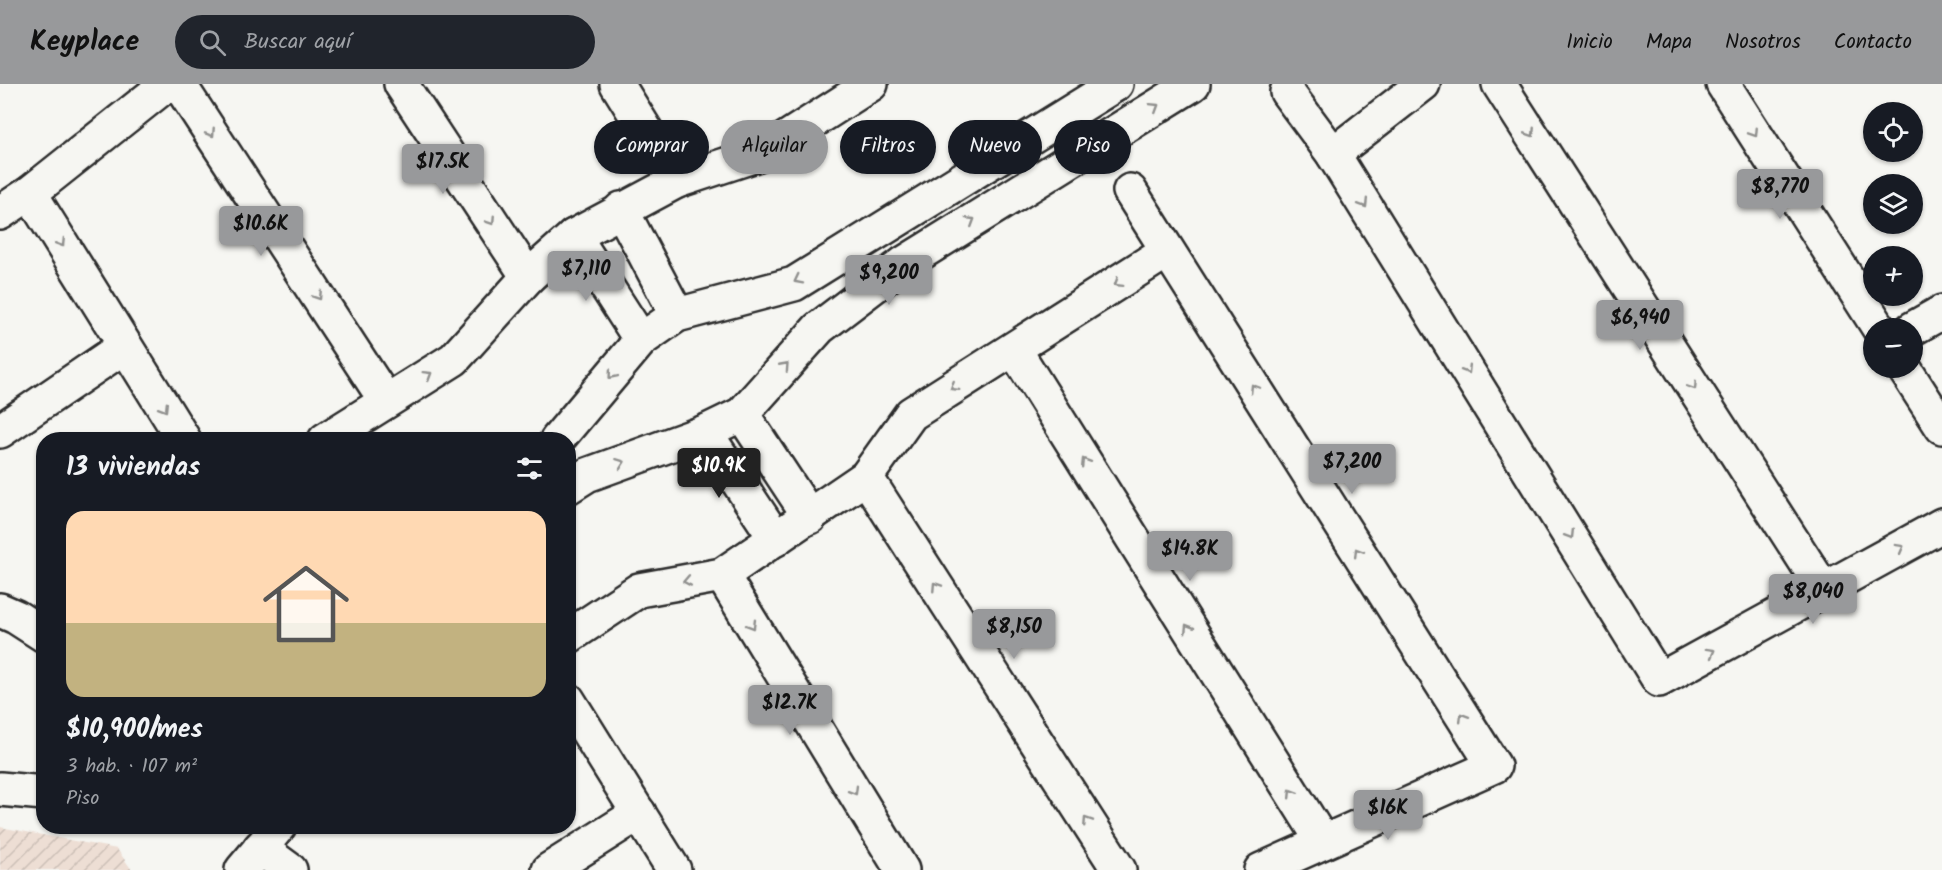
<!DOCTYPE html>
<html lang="es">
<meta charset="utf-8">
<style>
:root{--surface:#171b24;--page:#20242c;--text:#f1f3f6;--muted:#9ea1a6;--accent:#98999b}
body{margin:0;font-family:Kalam,sans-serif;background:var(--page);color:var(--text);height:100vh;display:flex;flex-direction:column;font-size:22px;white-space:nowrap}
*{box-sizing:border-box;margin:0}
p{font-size:20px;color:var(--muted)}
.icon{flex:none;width:33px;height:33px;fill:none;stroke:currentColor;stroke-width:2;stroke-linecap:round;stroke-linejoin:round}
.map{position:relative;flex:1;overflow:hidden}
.side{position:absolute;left:36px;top:348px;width:540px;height:402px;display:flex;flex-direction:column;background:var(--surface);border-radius:24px;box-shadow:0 2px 4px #0004}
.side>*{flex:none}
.guide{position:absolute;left:594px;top:36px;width:570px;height:54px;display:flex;gap:12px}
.tools{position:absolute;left:1863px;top:18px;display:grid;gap:12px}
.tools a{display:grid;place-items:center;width:60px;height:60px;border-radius:50%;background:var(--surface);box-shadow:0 2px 4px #0004;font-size:30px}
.price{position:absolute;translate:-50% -51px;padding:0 14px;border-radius:6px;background:var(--accent);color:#111;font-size:20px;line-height:39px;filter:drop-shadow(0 2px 3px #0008)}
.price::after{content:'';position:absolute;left:50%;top:36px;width:18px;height:14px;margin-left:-9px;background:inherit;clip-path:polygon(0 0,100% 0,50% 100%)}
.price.active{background:#222;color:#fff}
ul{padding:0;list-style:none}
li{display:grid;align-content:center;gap:12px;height:318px;padding:0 30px}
li span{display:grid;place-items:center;height:186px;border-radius:18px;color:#555}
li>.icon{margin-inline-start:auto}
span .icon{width:108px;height:108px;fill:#fffc;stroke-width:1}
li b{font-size:26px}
h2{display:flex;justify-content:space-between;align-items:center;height:72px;padding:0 30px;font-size:26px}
.pill{padding:0 21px;border-radius:27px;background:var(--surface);box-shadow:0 2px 4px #0004;font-size:21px;line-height:54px}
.pill.active{background:var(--accent);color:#111}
header{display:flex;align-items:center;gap:36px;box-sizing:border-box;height:84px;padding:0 30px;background:var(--accent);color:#111}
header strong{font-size:28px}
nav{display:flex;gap:33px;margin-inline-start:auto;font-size:21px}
.search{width:420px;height:54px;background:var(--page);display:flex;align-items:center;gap:15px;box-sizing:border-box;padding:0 21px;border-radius:33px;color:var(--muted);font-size:22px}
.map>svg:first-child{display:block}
.industrial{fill:url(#industrial-furrows)}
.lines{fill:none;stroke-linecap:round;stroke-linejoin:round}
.minor-casing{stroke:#2b2b2b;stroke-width:38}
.minor{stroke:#f6f6f2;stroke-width:33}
.oneway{stroke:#90908e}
</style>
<header>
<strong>Keyplace</strong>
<div class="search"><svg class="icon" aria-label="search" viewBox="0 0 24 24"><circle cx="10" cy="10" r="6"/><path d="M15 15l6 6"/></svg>Buscar aquí</div>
<nav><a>Inicio</a><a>Mapa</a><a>Nosotros</a><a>Contacto</a></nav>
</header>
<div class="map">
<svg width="1942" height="786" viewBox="0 0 1942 786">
<defs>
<pattern id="industrial-furrows" width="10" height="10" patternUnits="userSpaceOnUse" patternTransform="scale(1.5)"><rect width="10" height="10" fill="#edded4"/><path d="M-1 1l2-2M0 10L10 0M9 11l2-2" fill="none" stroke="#cbbfb6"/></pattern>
</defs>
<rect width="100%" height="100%" fill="#f6f6f2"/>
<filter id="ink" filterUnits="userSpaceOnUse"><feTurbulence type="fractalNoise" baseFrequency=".0167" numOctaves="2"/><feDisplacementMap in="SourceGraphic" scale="12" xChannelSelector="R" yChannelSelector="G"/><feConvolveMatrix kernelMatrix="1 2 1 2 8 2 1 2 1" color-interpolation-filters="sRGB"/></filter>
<g filter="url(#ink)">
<polygon class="industrial" points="0,743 117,765 132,786 0,786"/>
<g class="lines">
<defs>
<g id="minor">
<polyline points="179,0 386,317"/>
<polyline points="401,0 528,193"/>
<polyline points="617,0 677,97"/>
<polyline points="1499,0 1824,506"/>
<polyline points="1723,0 1879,244"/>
<polyline points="1287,8 1333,70 1659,596 1942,441"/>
<polyline points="1333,70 1423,0"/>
<polyline points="1130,107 1494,682 1261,786"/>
<polyline points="30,109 184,356"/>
<polyline points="621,125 677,231"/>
<polyline points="0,129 30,109 167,0"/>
<polyline points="574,152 641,256"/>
<polyline points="1912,245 1942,228"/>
<polyline points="1014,265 1323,758"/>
<polyline points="1904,284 1942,343"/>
<polyline points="742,330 810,433"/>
<polyline points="0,347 125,262"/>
<polyline points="705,348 776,455"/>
<polyline points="325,356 454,275 528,193 574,152 677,97 765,68 871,0"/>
<polyline points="557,356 641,256 677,231 794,200 1116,0"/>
<polyline points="866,393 1119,786"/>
<polyline points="568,403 587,391 705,348 742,330 819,244 903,180 1193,0"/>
<polyline points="722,491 902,786"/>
<polyline points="0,526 16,533 44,551"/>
<polyline points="568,553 639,506 722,491 866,393 911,330 1167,167"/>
<polyline points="568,616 674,786"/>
<polyline points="0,705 44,709"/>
<polyline points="260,764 290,786"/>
<polyline points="242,786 279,742"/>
<polyline points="549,786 639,729"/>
</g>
</defs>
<use href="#minor" class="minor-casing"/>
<use href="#minor" class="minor"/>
</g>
<defs><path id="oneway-chevron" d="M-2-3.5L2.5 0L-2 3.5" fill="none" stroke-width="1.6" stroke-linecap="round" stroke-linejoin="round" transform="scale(1.5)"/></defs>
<g class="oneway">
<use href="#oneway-chevron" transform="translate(1155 23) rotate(-32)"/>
<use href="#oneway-chevron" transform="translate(211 49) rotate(57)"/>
<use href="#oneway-chevron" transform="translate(1531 49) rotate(57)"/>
<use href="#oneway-chevron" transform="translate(1754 49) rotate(57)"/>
<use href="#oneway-chevron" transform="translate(1364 120) rotate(58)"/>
<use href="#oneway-chevron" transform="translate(491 137) rotate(57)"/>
<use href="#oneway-chevron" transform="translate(971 137) rotate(-32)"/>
<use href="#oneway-chevron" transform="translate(61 159) rotate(58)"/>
<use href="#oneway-chevron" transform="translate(798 196) rotate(153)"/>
<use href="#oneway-chevron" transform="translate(1118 199) rotate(148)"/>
<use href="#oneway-chevron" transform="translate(318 212) rotate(57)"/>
<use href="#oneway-chevron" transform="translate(785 282) rotate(-48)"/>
<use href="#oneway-chevron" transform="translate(1467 286) rotate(58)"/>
<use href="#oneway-chevron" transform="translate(428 291) rotate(-32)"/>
<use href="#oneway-chevron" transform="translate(612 291) rotate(130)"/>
<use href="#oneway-chevron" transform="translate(1693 302) rotate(57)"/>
<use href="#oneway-chevron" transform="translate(954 303) rotate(148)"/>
<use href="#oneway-chevron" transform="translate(1254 304) rotate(-122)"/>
<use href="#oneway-chevron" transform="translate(164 324) rotate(58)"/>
<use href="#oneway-chevron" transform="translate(1085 378) rotate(-122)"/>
<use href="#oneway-chevron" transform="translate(621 379) rotate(-20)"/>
<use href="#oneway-chevron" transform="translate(1570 451) rotate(58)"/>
<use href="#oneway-chevron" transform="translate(1900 464) rotate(-29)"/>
<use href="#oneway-chevron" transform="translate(1358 468) rotate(-122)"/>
<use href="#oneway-chevron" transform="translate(687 497) rotate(169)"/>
<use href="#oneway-chevron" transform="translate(936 502) rotate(-123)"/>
<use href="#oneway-chevron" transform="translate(752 541) rotate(59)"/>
<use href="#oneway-chevron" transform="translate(1188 544) rotate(-122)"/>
<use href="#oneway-chevron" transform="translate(1711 568) rotate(-29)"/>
<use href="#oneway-chevron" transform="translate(1463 633) rotate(-122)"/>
<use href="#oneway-chevron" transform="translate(854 707) rotate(59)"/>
<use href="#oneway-chevron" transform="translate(1292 709) rotate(-122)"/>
<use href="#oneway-chevron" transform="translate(1087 737) rotate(-123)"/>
</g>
</g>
</svg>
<div class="tools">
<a><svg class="icon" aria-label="locate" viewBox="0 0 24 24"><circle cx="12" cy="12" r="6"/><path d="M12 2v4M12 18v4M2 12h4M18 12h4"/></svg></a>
<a><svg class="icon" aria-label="layers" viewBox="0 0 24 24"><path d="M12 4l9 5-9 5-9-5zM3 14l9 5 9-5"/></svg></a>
<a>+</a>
<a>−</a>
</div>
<b class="price" style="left:443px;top:111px">$17.5K</b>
<b class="price" style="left:1780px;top:136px">$8,770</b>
<b class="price" style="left:261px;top:173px">$10.6K</b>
<b class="price" style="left:586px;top:218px">$7,110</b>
<b class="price" style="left:889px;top:222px">$9,200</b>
<b class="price" style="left:1640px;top:267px">$6,940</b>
<b class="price" style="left:1352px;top:411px">$7,200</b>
<b class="price active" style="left:719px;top:415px">$10.9K</b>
<b class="price" style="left:1190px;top:498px">$14.8K</b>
<b class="price" style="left:1813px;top:541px">$8,040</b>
<b class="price" style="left:1014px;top:576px">$8,150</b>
<b class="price" style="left:790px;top:652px">$12.7K</b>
<b class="price" style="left:1388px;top:757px">$16K</b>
<div class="guide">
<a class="pill">Comprar</a>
<a class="pill active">Alquilar</a>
<a class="pill">Filtros</a>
<a class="pill">Nuevo</a>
<a class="pill">Piso</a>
</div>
<section class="side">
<h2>13 viviendas<svg class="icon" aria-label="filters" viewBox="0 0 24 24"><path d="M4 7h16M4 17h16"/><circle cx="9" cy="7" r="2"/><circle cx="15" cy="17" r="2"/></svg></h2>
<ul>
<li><span style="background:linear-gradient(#ffd9b3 60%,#c2b280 0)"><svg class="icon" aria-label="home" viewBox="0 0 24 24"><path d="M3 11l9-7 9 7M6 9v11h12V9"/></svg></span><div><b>$10,900/mes</b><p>3 hab. · 107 m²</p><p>Piso</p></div></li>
</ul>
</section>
</div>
